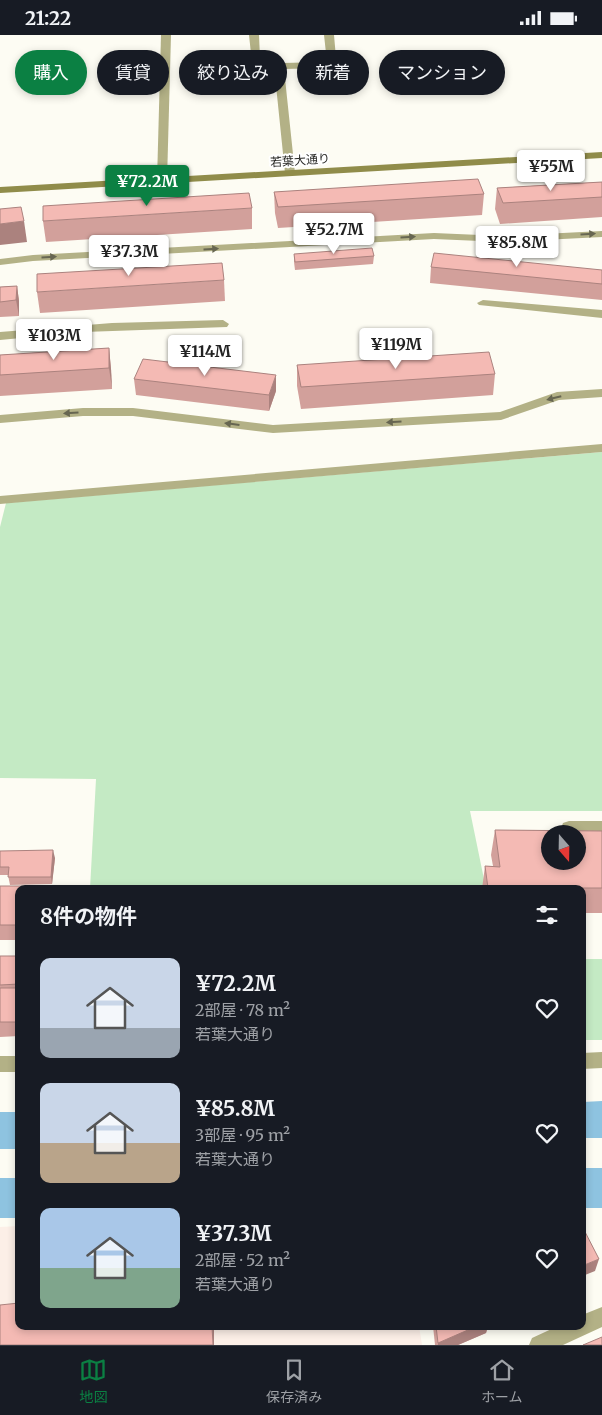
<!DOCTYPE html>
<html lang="ja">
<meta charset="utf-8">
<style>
:root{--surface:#171b24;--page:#20242c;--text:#f1f3f6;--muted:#9ea1a6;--line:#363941;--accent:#0b8043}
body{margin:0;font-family:Merriweather,"Noto Sans JP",serif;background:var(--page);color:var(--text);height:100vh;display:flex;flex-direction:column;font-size:19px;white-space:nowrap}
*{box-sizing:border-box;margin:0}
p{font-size:16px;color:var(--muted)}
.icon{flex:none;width:28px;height:28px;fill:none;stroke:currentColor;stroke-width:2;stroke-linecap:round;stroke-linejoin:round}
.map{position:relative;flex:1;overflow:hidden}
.drawer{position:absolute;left:15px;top:850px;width:571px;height:445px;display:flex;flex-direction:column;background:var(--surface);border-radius:10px;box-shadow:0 2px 8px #0003}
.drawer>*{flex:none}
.guide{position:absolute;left:15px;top:15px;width:572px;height:45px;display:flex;gap:10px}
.needle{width:32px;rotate:160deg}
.fabs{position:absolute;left:541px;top:790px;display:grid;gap:10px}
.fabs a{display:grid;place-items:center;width:45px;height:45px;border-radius:50%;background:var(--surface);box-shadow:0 2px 8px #0003;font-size:25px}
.price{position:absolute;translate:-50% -42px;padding:0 11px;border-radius:5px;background:#fff;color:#222;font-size:16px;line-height:32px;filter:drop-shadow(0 1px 2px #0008)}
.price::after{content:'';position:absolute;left:50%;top:30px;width:15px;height:11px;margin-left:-8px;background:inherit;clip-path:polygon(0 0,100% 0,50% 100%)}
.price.on{background:var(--accent);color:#fff}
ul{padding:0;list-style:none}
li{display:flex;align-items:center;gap:15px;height:125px;padding:0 25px}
li span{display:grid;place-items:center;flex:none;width:140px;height:100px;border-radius:10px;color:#555}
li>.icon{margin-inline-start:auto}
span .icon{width:60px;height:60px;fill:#fffc;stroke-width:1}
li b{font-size:21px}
h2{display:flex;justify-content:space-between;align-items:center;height:60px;padding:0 25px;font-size:21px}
.chip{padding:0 18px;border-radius:22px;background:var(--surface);box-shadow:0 2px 8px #0003;font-size:18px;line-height:45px}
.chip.on{background:var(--accent);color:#fff}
.status{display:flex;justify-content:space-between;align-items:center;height:35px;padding:0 25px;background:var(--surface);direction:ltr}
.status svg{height:14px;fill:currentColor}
.menu{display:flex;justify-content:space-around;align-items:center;height:70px;border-top:1px solid var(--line);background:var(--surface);font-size:14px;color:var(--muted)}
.menu a{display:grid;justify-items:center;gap:2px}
.menu .on{color:var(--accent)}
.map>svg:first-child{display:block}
.education{fill:#fcefe7}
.green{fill:#c4eac4}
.water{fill:#8ec3e0}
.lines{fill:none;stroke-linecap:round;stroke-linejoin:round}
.canal{fill:#8ec3e0;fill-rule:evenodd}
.lane{fill:#b3b186;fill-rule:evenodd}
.street{fill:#b3b186;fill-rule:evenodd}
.secondary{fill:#908c4a;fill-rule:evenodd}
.wall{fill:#d2a09b}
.shaded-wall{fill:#ab827e}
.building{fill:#f4bab4;stroke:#ab827e;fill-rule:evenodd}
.oneway{fill:#676651}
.labels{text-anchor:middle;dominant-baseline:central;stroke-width:4;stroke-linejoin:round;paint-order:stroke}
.far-street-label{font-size:12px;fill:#282825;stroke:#fff}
</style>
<div class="status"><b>21:22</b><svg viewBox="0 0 49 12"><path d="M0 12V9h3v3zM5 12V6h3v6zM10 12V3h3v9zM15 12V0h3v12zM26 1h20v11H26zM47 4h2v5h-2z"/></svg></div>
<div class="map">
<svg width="602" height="1310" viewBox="0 0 602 1310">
<rect width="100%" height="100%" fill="#fdfcf3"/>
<polygon class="education" points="19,1191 19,1291 419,1291 422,1310 0,1310 0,1192"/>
<g class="green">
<polygon points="602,417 602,776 470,776 486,854 90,854 96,744 0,743 0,492 6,468"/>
<polygon points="582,924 602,924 602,1005 583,1005"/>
</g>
<g class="water">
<polygon points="602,1066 602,1103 583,1103 583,1067"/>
<rect x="0" y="1077" width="19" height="37"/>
</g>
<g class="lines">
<g class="canal">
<rect x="582" y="1133" width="20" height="40"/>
<rect x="0" y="1143" width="19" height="40"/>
</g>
<g class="lane">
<polygon points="602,196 602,202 503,207 434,204 33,226 0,230 0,224 33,220 434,198 503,201"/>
<polygon points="483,265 602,275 602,283 479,270 477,268"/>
<polygon points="223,285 229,289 227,292 84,297 0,305 0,297 112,288"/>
<polygon points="602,354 602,362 559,365 501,385 273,398 133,381 83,381 0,388 0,380 83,373 133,373 273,390 500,377 557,357"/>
<polygon points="569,786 602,786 602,800 563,798 561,793 563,788"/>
</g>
<g class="street">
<polygon points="161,0 171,0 167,146 162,149 157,146"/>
<polygon points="249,0 259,0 260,23 276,23 282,28 327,27 324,0 334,0 339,57 337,59 334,60 329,57 327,33 284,34 295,138 294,140 290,141 285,138 274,31 273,29 252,28"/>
<polygon points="602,409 602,417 0,469 0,461"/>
<polygon points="602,1017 602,1033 582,1034 582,1018"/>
<rect x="0" y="1021" width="19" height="16"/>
<polygon points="602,1272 602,1292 563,1310 529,1310 532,1303 558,1291 582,1291 582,1280"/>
</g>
<polygon class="secondary" points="602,117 602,123 0,158 0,152"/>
</g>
<g class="wall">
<polygon points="602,147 602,182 500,189 495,174 497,153"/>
<polygon points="274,157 484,159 482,180 278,193 275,178"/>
<polygon points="252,173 252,194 46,207 43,186"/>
<polygon points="294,219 374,221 373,229 295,235 294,227"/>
<polygon points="431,232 602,235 602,265 430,248"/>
<polygon points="224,245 225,266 40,278 37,257"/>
<polygon points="17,251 19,266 19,281 0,282 0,252"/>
<polygon points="109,313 111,334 112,354 0,361 0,320"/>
<polygon points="297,330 495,339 493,360 301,374 297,351"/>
<polygon points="134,344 276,356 269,376 136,360"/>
<polygon points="495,795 602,796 602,878 582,878 582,854 482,854 485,831 493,831 491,820"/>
<polygon points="0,816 55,823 52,849 10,850 8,840 0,840"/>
<polygon points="0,851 19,854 19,905 0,905"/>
<polygon points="0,921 19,921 19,1001 0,1002"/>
<polygon points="433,1291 488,1291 486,1298 458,1310 435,1310"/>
</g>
<g class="shaded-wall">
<polygon points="24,186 27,207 0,210 0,189"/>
<polygon points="17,251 19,266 19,281 16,265"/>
<polygon points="109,313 111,334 112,354 109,333"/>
<polygon points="276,340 276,356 269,376 269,360"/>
<polygon points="53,815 55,823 52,849 51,842"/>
<polygon points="599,1224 595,1236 585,1240 582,1248 582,1231"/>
<polygon points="212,1291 214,1291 214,1310 213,1310"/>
<polygon points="477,1291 488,1291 486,1298 458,1310 438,1310 438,1308"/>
</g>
<g class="building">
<polygon points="478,144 484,159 278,172 274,157"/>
<polygon points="602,147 602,162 503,168 497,153"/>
<polygon points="249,158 252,173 43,186 43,171"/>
<polygon points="21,172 24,186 0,189 0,174"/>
<polygon points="372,213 374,221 295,227 294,219"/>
<polygon points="434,218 602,235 602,249 431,232"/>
<polygon points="222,228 224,245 37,257 37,239"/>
<polygon points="17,251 16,265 0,267 0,252"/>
<polygon points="109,313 109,333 0,340 0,320"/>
<polygon points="489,317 495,339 301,352 297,330"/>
<polygon points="143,324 276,340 269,360 134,344"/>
<path d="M495,795L602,796V853H488L485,831L500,832ZM550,799H578V826H550Z"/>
<polygon points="53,815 51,842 8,842 9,832 0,832 0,816"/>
<polygon points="0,851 33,851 32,854 19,854 19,890 0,890"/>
<polygon points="0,921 19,921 19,949 0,950"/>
<rect x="0" y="953" width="19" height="34"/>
<polygon points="582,1191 599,1224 582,1231"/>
<polygon points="582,1232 586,1239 582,1240"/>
<polygon points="19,1268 19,1291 212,1291 213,1310 0,1310 0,1270"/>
<polygon points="436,1291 477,1291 438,1308"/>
<polygon points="602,1302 602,1310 583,1310"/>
</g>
<defs><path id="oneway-solid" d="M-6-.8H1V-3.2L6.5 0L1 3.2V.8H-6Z" transform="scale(1.25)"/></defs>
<g class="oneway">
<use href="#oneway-solid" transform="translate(588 199) rotate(-3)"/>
<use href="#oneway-solid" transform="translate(408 202) rotate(-3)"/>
<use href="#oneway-solid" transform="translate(211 214) rotate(-3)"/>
<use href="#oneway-solid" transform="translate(49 222) rotate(-3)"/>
<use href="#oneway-solid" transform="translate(554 363) rotate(166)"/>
<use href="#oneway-solid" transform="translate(71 378) rotate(176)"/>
<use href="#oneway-solid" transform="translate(394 387) rotate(177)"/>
<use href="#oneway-solid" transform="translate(232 389) rotate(-173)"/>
</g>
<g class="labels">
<g class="far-street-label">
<text transform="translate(300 125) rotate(-4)">若葉大通り</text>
</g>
</g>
</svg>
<div class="fabs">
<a><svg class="needle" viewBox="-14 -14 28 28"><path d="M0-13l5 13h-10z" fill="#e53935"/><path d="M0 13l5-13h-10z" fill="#9ea1a6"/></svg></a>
</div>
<b class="price" style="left:551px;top:157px">¥55M</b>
<b class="price on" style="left:147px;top:172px">¥72.2M</b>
<b class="price" style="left:334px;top:220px">¥52.7M</b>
<b class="price" style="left:517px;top:233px">¥85.8M</b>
<b class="price" style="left:129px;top:242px">¥37.3M</b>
<b class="price" style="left:54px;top:326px">¥103M</b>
<b class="price" style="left:396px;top:335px">¥119M</b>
<b class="price" style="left:205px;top:342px">¥114M</b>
<div class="guide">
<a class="chip on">購入</a>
<a class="chip">賃貸</a>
<a class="chip">絞り込み</a>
<a class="chip">新着</a>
<a class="chip">マンション</a>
</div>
<section class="drawer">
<h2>8件の物件<svg class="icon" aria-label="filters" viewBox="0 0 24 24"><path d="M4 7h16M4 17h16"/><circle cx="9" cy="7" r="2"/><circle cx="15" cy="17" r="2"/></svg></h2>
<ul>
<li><span style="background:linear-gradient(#c9d6e8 70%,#9aa5b1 0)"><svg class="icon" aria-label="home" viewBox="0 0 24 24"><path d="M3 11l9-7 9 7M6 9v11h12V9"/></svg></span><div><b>¥72.2M</b><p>2部屋 · 78 m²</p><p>若葉大通り</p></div><svg class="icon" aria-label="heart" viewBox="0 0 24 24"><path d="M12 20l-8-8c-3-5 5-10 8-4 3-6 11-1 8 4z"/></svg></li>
<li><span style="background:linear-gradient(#c9d6e8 60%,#b9a48a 0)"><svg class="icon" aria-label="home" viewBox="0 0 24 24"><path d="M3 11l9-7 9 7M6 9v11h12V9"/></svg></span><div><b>¥85.8M</b><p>3部屋 · 95 m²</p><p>若葉大通り</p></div><svg class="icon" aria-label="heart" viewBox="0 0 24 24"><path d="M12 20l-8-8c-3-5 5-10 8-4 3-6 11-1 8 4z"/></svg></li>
<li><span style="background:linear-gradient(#a9c7e8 60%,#7fa58c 0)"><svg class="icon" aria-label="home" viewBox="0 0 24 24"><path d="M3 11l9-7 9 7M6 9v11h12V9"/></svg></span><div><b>¥37.3M</b><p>2部屋 · 52 m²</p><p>若葉大通り</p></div><svg class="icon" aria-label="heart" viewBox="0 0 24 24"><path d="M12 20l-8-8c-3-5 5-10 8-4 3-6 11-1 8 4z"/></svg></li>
</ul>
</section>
</div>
<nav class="menu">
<a class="on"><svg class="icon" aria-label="map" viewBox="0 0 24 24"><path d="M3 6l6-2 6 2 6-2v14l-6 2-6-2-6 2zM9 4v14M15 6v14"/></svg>地図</a>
<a><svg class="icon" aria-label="saved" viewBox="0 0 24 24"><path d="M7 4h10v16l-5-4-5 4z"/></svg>保存済み</a>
<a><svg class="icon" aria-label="home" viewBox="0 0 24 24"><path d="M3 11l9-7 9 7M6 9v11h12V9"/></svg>ホーム</a>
</nav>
